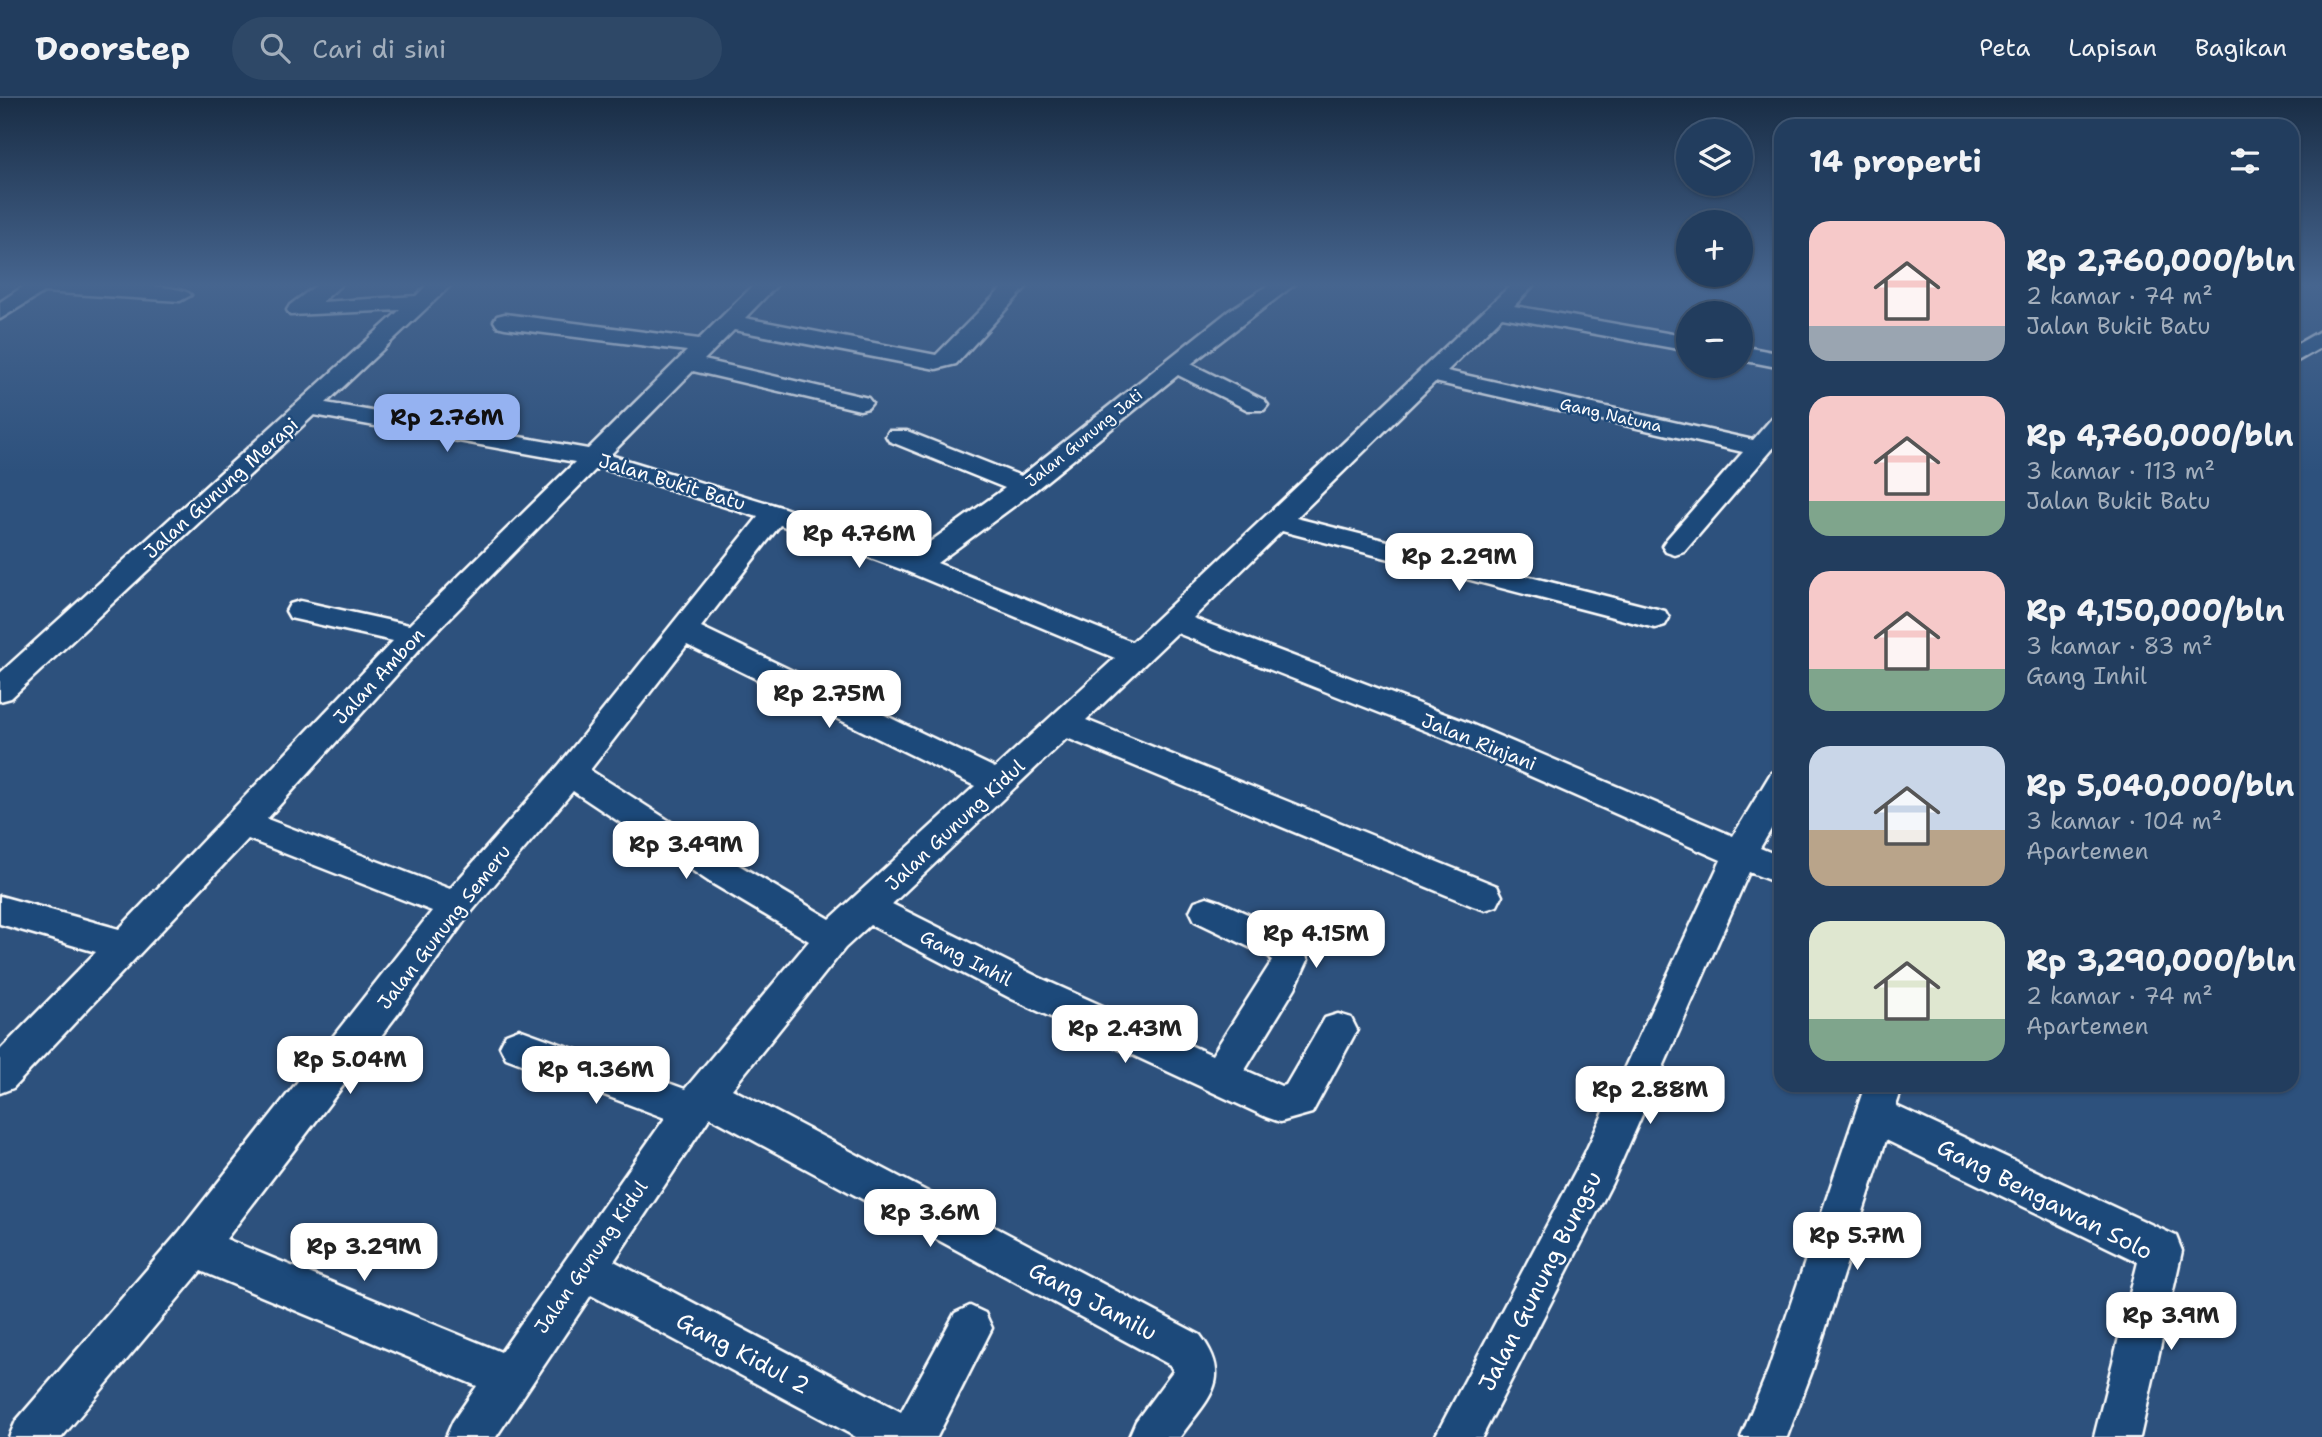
<!DOCTYPE html>
<html lang="id">
<meta charset="utf-8">
<style>
:root{--surface:#223d5e;--page:#2e4867;--text:#f1f3f6;--muted:#a2aebc;--line:#3f5673;--accent:#95b2f1}
body{margin:0;font-family:"Shantell Sans",sans-serif;background:var(--page);color:var(--text);height:100vh;display:flex;flex-direction:column;font-size:26px;white-space:nowrap}
*{box-sizing:border-box;margin:0}
p{font-size:23px;color:var(--muted)}
.icon{flex:none;width:38px;height:38px;fill:none;stroke:currentColor;stroke-width:2;stroke-linecap:round;stroke-linejoin:round}
.map{position:relative;flex:1;overflow:hidden}
.sheet{position:absolute;left:1774px;top:21px;width:525px;height:973px;display:flex;flex-direction:column;background:var(--surface);border-radius:21px;box-shadow:0 2px 5px #0004,0 0 0 2px var(--line)}
.sheet>*{flex:none}
.buttons{position:absolute;left:1676px;top:21px;display:grid;gap:14px}
.buttons a{display:grid;place-items:center;width:77px;height:77px;border-radius:50%;background:var(--surface);box-shadow:0 2px 5px #0004,0 0 0 2px var(--line);font-size:35px}
.price{position:absolute;translate:-50% -60px;padding:0 16px;border-radius:14px;background:#fff;color:#222;font-size:23px;line-height:46px;filter:drop-shadow(0 2px 4px #0008)}
.price::after{content:'';position:absolute;left:50%;top:42px;width:21px;height:16px;margin-left:-10px;background:inherit;clip-path:polygon(0 0,100% 0,50% 100%)}
.price.active{background:var(--accent);color:#111}
ul{padding:0;list-style:none}
li{display:flex;align-items:center;gap:21px;height:175px;padding:0 35px}
li span{display:grid;place-items:center;flex:none;width:196px;height:140px;border-radius:21px;color:#555}
li>.icon{margin-inline-start:auto}
span .icon{width:84px;height:84px;fill:#fffc;stroke-width:1}
li b{font-size:30px}
h2{display:flex;justify-content:space-between;align-items:center;height:84px;padding:0 35px;font-size:30px}
header{display:flex;align-items:center;gap:42px;box-sizing:border-box;height:98px;padding:0 35px;background:var(--surface);border-bottom:2px solid var(--line)}
header strong{font-size:33px}
nav{display:flex;gap:38px;margin-inline-start:auto;font-size:24px}
.search{width:490px;height:63px;background:var(--page);display:flex;align-items:center;gap:18px;box-sizing:border-box;padding:0 24px;border-radius:38px;color:var(--muted);font-size:26px}
.map>svg:first-child{display:block}
.lines{fill:none;stroke-linecap:round;stroke-linejoin:round}
.minor-casing{stroke:#fff;stroke-width:5}
.minor{fill:#1f4a7a;fill-rule:evenodd}
.labels{text-anchor:middle;dominant-baseline:central;stroke-width:5;stroke-linejoin:round;paint-order:stroke}
.far-street-label{font-size:16px;fill:#fff;stroke:#1f4a7a}
.street-label{font-size:19px;fill:#fff;stroke:#1f4a7a}
.near-street-label{font-size:23px;fill:#fff;stroke:#1f4a7a}
</style>
<header>
<strong>Doorstep</strong>
<div class="search"><svg class="icon" aria-label="search" viewBox="0 0 24 24"><circle cx="10" cy="10" r="6"/><path d="M15 15l6 6"/></svg>Cari di sini</div>
<nav><a>Peta</a><a>Lapisan</a><a>Bagikan</a></nav>
</header>
<div class="map">
<svg width="2322" height="1339" viewBox="0 0 2322 1339">
<rect width="100%" height="100%" fill="#2d517d"/>
<filter id="ink" filterUnits="userSpaceOnUse"><feTurbulence type="fractalNoise" baseFrequency=".0143" numOctaves="2"/><feDisplacementMap in="SourceGraphic" scale="14" xChannelSelector="R" yChannelSelector="G"/><feConvolveMatrix kernelMatrix="1 2 1 2 8 2 1 2 1" color-interpolation-filters="sRGB"/></filter>
<g filter="url(#ink)">
<g class="lines">
<defs>
<g id="minor">
<path d="M27,186C51,186 181,183 191,197L180,203L44,194L0,221V204Z"/>
<path d="M318,186H342L322,204L416,198L428,186H452L326,305L588,351L687,253L505,230L497,228L494,223L497,218L505,216L699,241L755,186H778L745,220L936,257L1006,186H1029L956,266L936,271L734,232L704,262L868,300L872,305L868,310L860,312L693,273L610,357L784,410L913,456L1005,390L889,343L886,338L889,333H907L1021,378L1230,212L1270,186H1295L1191,266L1264,302L1268,307L1264,312H1248L1178,277L1033,394L937,465L1132,544L1512,186H1535L1514,208L1689,239V253L1502,219L1447,273L1753,342L1773,319L1782,317V340L1684,454L1675,457L1666,454L1662,448L1666,442L1743,354L1435,284L1296,420L1665,513L1669,520L1665,527L1655,530L1282,433L1193,520L1466,624L1733,738L1771,675L1782,672V713L1760,750L1782,759V787L1749,774L1612,1085L1482,1339H1435L1584,1057L1721,762L1444,640L1177,535L1086,622L1497,788L1502,798L1497,808L1485,812L1473,808L1067,640L892,806L1038,879L1212,957L1272,863L1270,859L1195,823L1190,813L1195,803L1207,799L1219,803L1294,837L1308,862L1295,890L1245,972L1281,988L1286,987L1325,920L1338,916L1351,920L1357,932L1312,1015L1280,1024L1266,1019L1012,901L870,827L845,850L732,991L1200,1237C1234,1282 1208,1300 1180,1339H1129L1136,1323L1173,1273L1170,1267L710,1019L614,1163L901,1314L955,1215L970,1208L985,1215L992,1230L937,1339H856L591,1197L496,1339H446L453,1323L477,1288L201,1173L62,1339H9L16,1323L179,1134L432,813L248,741L13,990L0,995V952L96,854L0,826V798L119,831L393,543L290,520L286,513L290,506L300,503L409,527L575,364L314,317L11,600L0,603V575L400,212L290,217L287,212L290,207ZM598,369L758,419L559,667L450,791L267,721L425,545ZM780,427L906,473L1115,560L995,670L701,529ZM687,547L975,688L830,821L732,763L590,672ZM573,693L708,783L809,843L685,991L519,931L506,936L500,948L506,960L665,1020L501,1254L226,1141L397,917L468,818Z"/>
<polygon points="2322,232 2322,249 2292,266 2292,249"/>
<polygon points="1741,248 1782,256 1782,270 1741,262"/>
<polygon points="1865,987 1903,987 1896,1008 2176,1138 2182,1153 2140,1339 2094,1339 2138,1164 1886,1042 1812,1273 1787,1339 1741,1339 1768,1273"/>
</g>
</defs>
<use href="#minor" class="minor-casing"/>
<use href="#minor" class="minor"/>
</g>
</g>
<linearGradient id="sky" x2="0" y2="1"><stop stop-color="#192d45"/><stop offset="0.5" stop-color="#46658f"/><stop offset="1" stop-color="#46658f" stop-opacity="0"/></linearGradient>
<rect width="2322" height="374" fill="url(#sky)"/>
<g class="labels">
<g class="far-street-label">
<text transform="translate(1611 317) rotate(13)">Gang Natuna</text>
<text transform="translate(1084 340) rotate(-39)">Jalan Gunung Jati</text>
</g>
<g class="street-label">
<text transform="translate(672 384) rotate(17)">Jalan Bukit Batu</text>
<text transform="translate(221 390) rotate(-42)">Jalan Gunung Merapi</text>
<text transform="translate(379 578) rotate(-47)">Jalan Ambon</text>
<text transform="translate(1479 644) rotate(22)">Jalan Rinjani</text>
<text transform="translate(955 727) rotate(-43)">Jalan Gunung Kidul</text>
<text transform="translate(444 829) rotate(-52)">Jalan Gunung Semeru</text>
<text transform="translate(966 860) rotate(27)">Gang Inhil</text>
<text transform="translate(591 1159) rotate(-55)">Jalan Gunung Kidul</text>
</g>
<g class="near-street-label">
<text transform="translate(2045 1101) rotate(27)">Gang Bengawan Solo</text>
<text transform="translate(1540 1183) rotate(-63)">Jalan Gunung Bungsu</text>
<text transform="translate(1093 1203) rotate(28)">Gang Jamilu</text>
<text transform="translate(743 1255) rotate(28)">Gang Kidul 2</text>
</g>
</g>
</svg>
<div class="buttons">
<a><svg class="icon" aria-label="layers" viewBox="0 0 24 24"><path d="M12 4l9 5-9 5-9-5zM3 14l9 5 9-5"/></svg></a>
<a>+</a>
<a>−</a>
</div>
<b class="price active" style="left:447px;top:356px">Rp 2.76M</b>
<b class="price" style="left:859px;top:472px">Rp 4.76M</b>
<b class="price" style="left:1459px;top:495px">Rp 2.29M</b>
<b class="price" style="left:829px;top:632px">Rp 2.75M</b>
<b class="price" style="left:686px;top:783px">Rp 3.49M</b>
<b class="price" style="left:1316px;top:872px">Rp 4.15M</b>
<b class="price" style="left:1125px;top:967px">Rp 2.43M</b>
<b class="price" style="left:350px;top:998px">Rp 5.04M</b>
<b class="price" style="left:596px;top:1008px">Rp 9.36M</b>
<b class="price" style="left:1650px;top:1028px">Rp 2.88M</b>
<b class="price" style="left:930px;top:1151px">Rp 3.6M</b>
<b class="price" style="left:1857px;top:1174px">Rp 5.7M</b>
<b class="price" style="left:364px;top:1185px">Rp 3.29M</b>
<b class="price" style="left:2171px;top:1254px">Rp 3.9M</b>
<section class="sheet">
<h2>14 properti<svg class="icon" aria-label="filters" viewBox="0 0 24 24"><path d="M4 7h16M4 17h16"/><circle cx="9" cy="7" r="2"/><circle cx="15" cy="17" r="2"/></svg></h2>
<ul>
<li><span style="background:linear-gradient(#f6c9c9 75%,#9aa5b1 0)"><svg class="icon" aria-label="home" viewBox="0 0 24 24"><path d="M3 11l9-7 9 7M6 9v11h12V9"/></svg></span><div><b>Rp 2,760,000/bln</b><p>2 kamar · 74 m²</p><p>Jalan Bukit Batu</p></div></li>
<li><span style="background:linear-gradient(#f6c9c9 75%,#7fa58c 0)"><svg class="icon" aria-label="home" viewBox="0 0 24 24"><path d="M3 11l9-7 9 7M6 9v11h12V9"/></svg></span><div><b>Rp 4,760,000/bln</b><p>3 kamar · 113 m²</p><p>Jalan Bukit Batu</p></div></li>
<li><span style="background:linear-gradient(#f6c9c9 70%,#7fa58c 0)"><svg class="icon" aria-label="home" viewBox="0 0 24 24"><path d="M3 11l9-7 9 7M6 9v11h12V9"/></svg></span><div><b>Rp 4,150,000/bln</b><p>3 kamar · 83 m²</p><p>Gang Inhil</p></div></li>
<li><span style="background:linear-gradient(#c9d6e8 60%,#b9a48a 0)"><svg class="icon" aria-label="home" viewBox="0 0 24 24"><path d="M3 11l9-7 9 7M6 9v11h12V9"/></svg></span><div><b>Rp 5,040,000/bln</b><p>3 kamar · 104 m²</p><p>Apartemen</p></div></li>
<li><span style="background:linear-gradient(#dfe7d0 70%,#7fa58c 0)"><svg class="icon" aria-label="home" viewBox="0 0 24 24"><path d="M3 11l9-7 9 7M6 9v11h12V9"/></svg></span><div><b>Rp 3,290,000/bln</b><p>2 kamar · 74 m²</p><p>Apartemen</p></div></li>
</ul>
</section>
</div>
